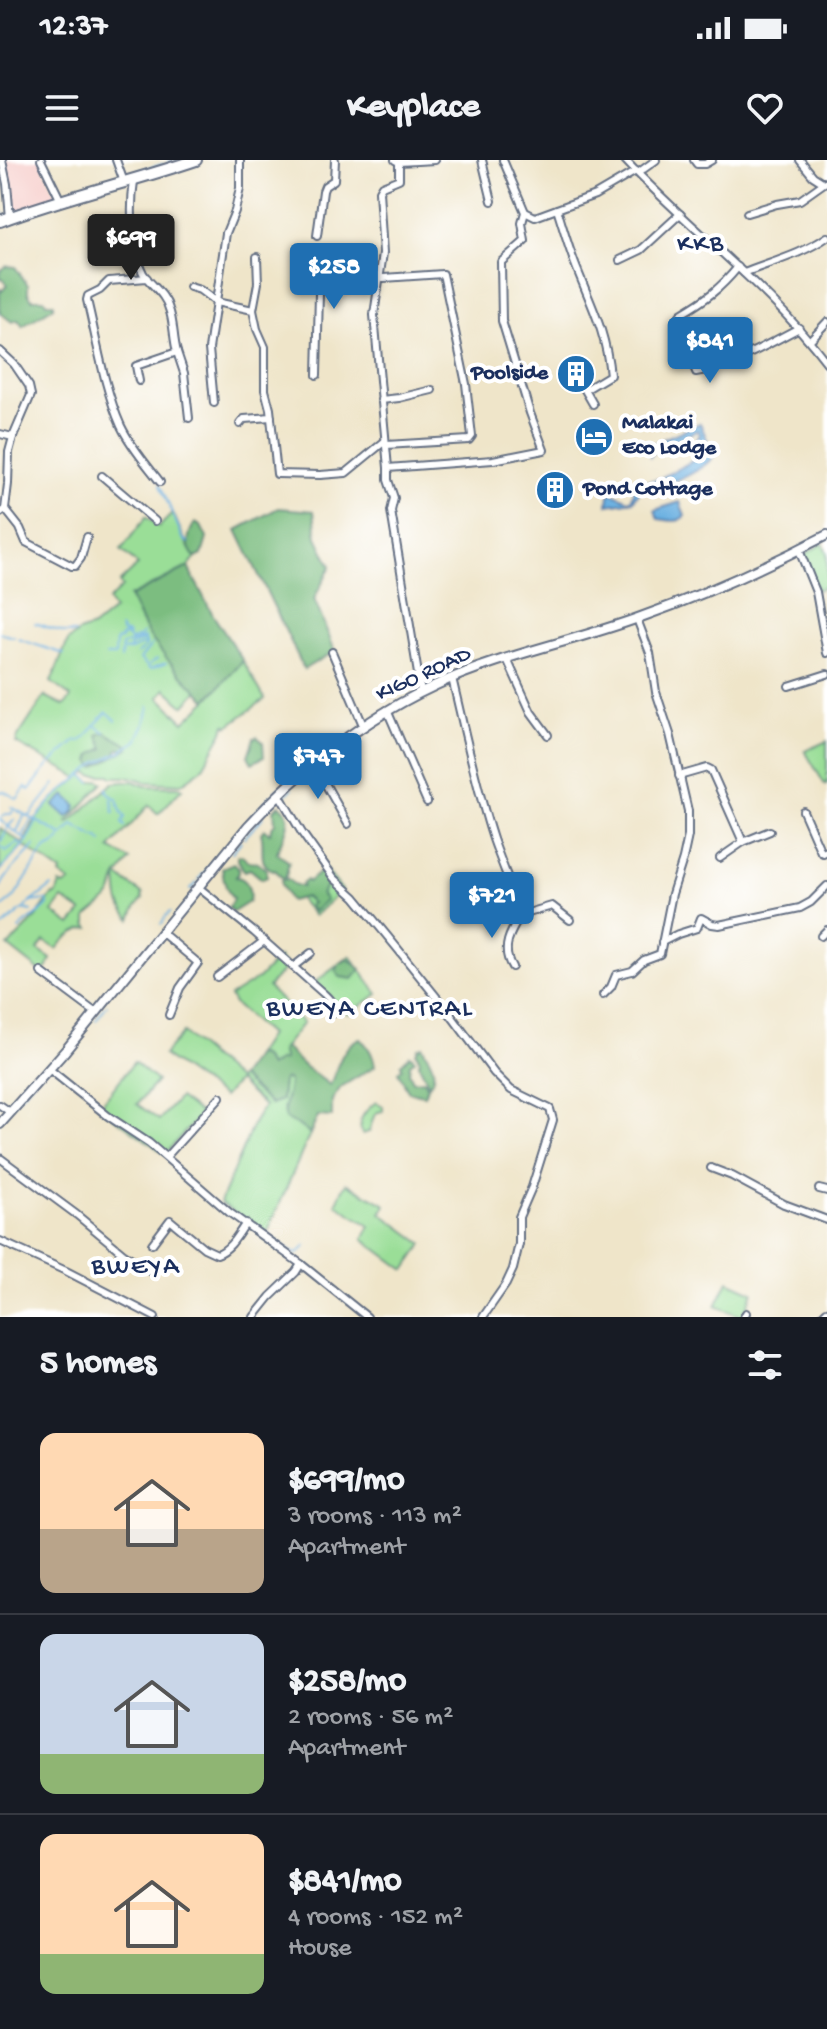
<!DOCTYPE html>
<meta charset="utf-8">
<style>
:root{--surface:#171b24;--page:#242831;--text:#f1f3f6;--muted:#9ea1a6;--line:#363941;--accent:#1f6fb2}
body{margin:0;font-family:"Gochi Hand",sans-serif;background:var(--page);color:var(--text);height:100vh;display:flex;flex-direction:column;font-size:30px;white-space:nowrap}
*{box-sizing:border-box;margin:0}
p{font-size:26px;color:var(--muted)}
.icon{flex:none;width:44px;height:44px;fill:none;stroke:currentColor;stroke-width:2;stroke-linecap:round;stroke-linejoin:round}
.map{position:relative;height:1157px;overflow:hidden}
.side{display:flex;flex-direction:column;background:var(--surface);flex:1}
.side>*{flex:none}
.price{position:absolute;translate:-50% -68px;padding:0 18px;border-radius:8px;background:var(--accent);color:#fff;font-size:26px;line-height:52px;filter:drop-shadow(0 2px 4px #0008)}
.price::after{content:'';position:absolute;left:50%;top:48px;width:24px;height:18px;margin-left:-12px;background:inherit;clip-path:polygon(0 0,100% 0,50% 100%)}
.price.current{background:#222;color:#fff}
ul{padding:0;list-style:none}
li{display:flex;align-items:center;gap:24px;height:200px;padding:0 40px}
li+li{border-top:2px solid var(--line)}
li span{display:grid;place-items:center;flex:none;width:224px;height:160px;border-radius:16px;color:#555}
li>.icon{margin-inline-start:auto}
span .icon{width:96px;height:96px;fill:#fffc;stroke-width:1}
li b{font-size:34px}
h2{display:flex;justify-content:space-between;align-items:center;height:96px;padding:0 40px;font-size:34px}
.status{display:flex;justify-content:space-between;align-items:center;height:56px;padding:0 40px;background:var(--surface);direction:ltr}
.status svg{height:22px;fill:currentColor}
header{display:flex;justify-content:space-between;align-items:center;height:104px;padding:0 40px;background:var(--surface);font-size:36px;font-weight:800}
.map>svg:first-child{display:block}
.built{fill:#f7d0cd}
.green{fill:#9ade97;stroke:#5a867a;stroke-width:2;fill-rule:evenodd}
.forest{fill:#7bbd80;stroke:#4b766f;stroke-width:2}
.water{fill:#6bb0e1;stroke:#4370a0;stroke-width:2}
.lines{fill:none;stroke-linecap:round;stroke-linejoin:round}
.stream{stroke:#6bb0e1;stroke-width:2}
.minor-casing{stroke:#656f83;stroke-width:10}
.tertiary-casing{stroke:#656f83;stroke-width:12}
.primary-casing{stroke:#656f83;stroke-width:14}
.minor{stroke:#fff;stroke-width:6}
.tertiary{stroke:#fff;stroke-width:8}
.primary{stroke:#fff;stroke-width:10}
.labels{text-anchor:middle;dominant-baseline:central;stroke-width:8;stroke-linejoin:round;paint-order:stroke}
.poi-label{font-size:22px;font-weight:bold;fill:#1b2f5e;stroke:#fff;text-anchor:start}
.street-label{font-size:22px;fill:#1b2f5e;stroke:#fff}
.quarter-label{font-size:26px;letter-spacing:2px;fill:#1b2f5e;stroke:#fff}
</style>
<div class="status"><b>12:37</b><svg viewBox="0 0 49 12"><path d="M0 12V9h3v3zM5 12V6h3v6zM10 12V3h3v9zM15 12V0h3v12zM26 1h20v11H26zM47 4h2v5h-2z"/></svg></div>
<header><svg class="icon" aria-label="menu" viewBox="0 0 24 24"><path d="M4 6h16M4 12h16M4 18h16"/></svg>Keyplace<svg class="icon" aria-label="heart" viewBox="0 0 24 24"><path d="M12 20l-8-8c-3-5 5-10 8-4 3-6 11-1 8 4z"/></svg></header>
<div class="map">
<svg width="827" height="1157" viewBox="0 0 827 1157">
<rect width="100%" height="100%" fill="#fff"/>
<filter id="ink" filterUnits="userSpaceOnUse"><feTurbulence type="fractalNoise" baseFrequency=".0125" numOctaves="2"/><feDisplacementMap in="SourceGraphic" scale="16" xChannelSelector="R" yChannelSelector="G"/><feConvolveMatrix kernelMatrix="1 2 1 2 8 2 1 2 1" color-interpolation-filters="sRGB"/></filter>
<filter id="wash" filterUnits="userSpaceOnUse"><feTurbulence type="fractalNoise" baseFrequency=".006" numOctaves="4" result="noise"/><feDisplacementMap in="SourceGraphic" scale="32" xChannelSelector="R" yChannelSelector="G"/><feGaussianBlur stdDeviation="1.8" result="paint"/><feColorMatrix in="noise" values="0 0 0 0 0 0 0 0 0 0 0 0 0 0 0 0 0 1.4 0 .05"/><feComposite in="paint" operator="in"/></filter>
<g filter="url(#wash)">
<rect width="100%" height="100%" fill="#efe5c9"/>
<polygon class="built" points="4,0 40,0 57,38 12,54"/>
<g class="green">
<path d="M173,353C179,366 187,389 196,398L188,407L129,437C136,448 140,461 147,472C162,494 179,513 198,531L184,546L166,529L159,537L184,562L207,540L243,501L265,539L228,566L225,564L223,572L202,609L181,624L146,622L132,617H112L110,615H92L87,612L83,615L91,622L99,620L103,623L67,662L69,663L113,623L133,621L145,626L179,627L182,629L158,654L149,645L110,688L130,700L118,716L143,734L142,737L143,738L135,749L131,759C116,742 119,737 117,717C113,724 115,731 109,737C104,744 94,750 87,757V764L90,768C77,768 64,779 57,789L44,781L38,790L51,799L48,807L41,812L8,786L33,761L53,734L56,735L60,724L64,726L70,722L60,715L61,712L23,685L0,711V668L23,684L35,660L53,639L79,618L16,583L18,577L45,536L65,546L71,537L51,522L68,481L79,472L93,467L114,450L108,441L122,427L119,423L138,405L121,390L146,357L159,367ZM104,589H127L95,607L93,595ZM63,739L82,752L71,765L53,752Z"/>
<polygon points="823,383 827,393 827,426 817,430 804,395"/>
<polygon points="827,581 827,624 825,625 805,591"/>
<polygon points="324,708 342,730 314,756 296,735"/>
<polygon points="350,796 378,834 348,854 314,823"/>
<polygon points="278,798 287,806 268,827 303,863 281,891 284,900 269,907 262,896 256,895 269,875 234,844 230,836 259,818"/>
<polygon points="183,873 237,920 240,917 270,944 281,940 283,918 289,920 289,933 283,949 298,965 310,974 266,1075 220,1042 254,962 264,946 238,921 223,937 163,895"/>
<polygon points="134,902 157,921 137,944 159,960 179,938 201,954 168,991 164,993 99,947"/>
<path d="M376,942L383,946V951L378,952L374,956L369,972L362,974C355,961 366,950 376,942Z"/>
<polygon points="346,1023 386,1045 381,1053 423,1084 405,1110 363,1079 370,1066 336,1044"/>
<polygon points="728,1121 753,1132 743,1157 716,1146"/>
</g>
<g class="forest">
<polygon points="7,106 15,107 28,125 28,133 32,139 44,139 46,143 54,143 53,147 23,166 18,160 12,162 0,153 0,129 2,131 7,125 4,119 0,118 1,110"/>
<polygon points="278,348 314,351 317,377 331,406 314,439 335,491 304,509 237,370"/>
<path d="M195,363L201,366L207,378L202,395L196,398C185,388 187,374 195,363Z"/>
<path d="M188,407L213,455L243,501L207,540C185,519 164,498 147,472C140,461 136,448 129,437Z"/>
<polygon points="105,572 130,586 127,589 118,589 114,596 94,607 90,601 92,595 104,588 98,575"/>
<polygon points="257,577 263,582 264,597 252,603 248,596 254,578"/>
<path d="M280,645C298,658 281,678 277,693L289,702L286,717L282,718L276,711C255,705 266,689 261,673L264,669L270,673L271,668L275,663L274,649Z"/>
<polygon points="238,695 243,696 247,701 256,702 267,710 267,717 262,719 250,709 244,711 238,700"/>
<path d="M234,703L239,708V713L236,717C248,718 251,731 249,742L233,752L228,748L233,739C226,731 223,718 222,708Z"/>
<path d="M320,712L327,714V725L321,734L326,740L313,752L309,746V744L312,743L305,737L290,741C285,736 286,731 281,726V720L288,719L293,724L302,727V723L306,720L308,722Z"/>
<polygon points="348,799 361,809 353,819 340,817 336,812 339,804"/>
<path d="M360,878C368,886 374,894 375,906L341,927L332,940V957L318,956L310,974L298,965L286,959C281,943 289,937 289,920L283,919L281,940L270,944L240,917L256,895L262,896L269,907L278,901L284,900L281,891L285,888L305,907L330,925C337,909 342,885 360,878Z"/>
<path d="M422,886C429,898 440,913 429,925L419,904L420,900L416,893L418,888Z"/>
<polygon points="410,895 415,900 410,904 409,912 413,921 424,920 428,927 424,935 409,932 398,912 402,908 401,904"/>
</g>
<g class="water">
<path d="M700,263L714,296C706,306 689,316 677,320C660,325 642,323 633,341L608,345L609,335L612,333L629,340L632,338L636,323L659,319L700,297L695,281L700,275L698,270L659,287L650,297L649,293L654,283Z"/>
<path d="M680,342L685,356C678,364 667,360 658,359L655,350Z"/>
<polygon points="65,635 76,645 74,652 67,657 54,645"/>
</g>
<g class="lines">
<g class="stream">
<polyline points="175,0 177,0"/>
<polyline points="167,3 172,1"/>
<polyline points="137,12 163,4"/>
<polyline points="125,16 133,13"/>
<polyline points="102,23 119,18"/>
<polyline points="62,35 99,24"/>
<polyline points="0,54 4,53"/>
<polyline points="160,325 184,380 188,382"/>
<polyline points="35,463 65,473 75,473"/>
<polyline points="120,468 123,473 127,473 129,475"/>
<polyline points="0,473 14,477"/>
<polyline points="18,479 64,494"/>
<polyline points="132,480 140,477 143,473"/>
<polyline points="152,484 140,499 150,509 166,503"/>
<polyline points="131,489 130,486 144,480"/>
<polyline points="121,490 131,490 146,483 144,478 137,481 122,485 121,499"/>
<polyline points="137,494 146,486 146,483"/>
<polyline points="106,496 115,496 116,480 121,479 121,477 126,475 131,481"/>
<polyline points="149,505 157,499"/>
<polyline points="95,565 107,552 116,560"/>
<polyline points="82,615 97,603 120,592 137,581 145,564 149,546"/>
<polyline points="107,628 107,632 117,639 121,651 125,657 122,663 125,666"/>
<polyline points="0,632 4,631 17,639 26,627 29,630 30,629 50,604 76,581 80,582 86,577 95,565 105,572"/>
<polyline points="275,632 282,626"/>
<polyline points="284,636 292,629"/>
<polyline points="112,639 114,653"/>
<polyline points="11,647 62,675"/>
<polyline points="29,657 55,624"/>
<polyline points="0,658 6,654 11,654 13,651"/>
<polyline points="249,659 271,636"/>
<polyline points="0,660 27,681 0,711"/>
<polyline points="35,660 53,639 82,615 91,622"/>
<polyline points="17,672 24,656"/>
<polyline points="23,676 31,660"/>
<polyline points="245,677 263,657"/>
<polyline points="27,680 37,661"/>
<polyline points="0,683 8,667 15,659"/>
<polyline points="0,686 6,691 17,683 21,684"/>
<polyline points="232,692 241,681"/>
<polyline points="213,702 216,699"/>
<polyline points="199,719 212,704"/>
<path d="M0,728C8,711 22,700 35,685"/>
<polyline points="190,730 197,723"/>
<polyline points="25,747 52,726"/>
<polyline points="0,749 14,738 45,689 55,684 73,665 94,677 97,677 102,682"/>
<polyline points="166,756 170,752"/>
<polyline points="161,764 165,758"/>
<polyline points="0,769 23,749 32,751"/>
<path d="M19,769C29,759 39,755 48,745L47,740L30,742"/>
<polyline points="96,860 107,845"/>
<polyline points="13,943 34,920"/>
<polyline points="0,958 5,952"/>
<polyline points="269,1075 291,1092 297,1094 306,1086"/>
</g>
</g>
</g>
<g filter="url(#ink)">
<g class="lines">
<defs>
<g id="minor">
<polyline points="2,0 7,24 10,58"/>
<polyline points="41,0 61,41"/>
<polyline points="116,0 124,22"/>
<polyline points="240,0 240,28 235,51 226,73 216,142 253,150 257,169 265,187 265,230 270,249 277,314 320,315 346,313 385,281"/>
<polyline points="395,0 399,2 399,19 382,26 379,31 383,93 374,155 388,308 493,300 544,290 530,253 502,161 501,102 525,81 522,63 525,52 503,0"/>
<polyline points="482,0 492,41"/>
<path d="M625,0C690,70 769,126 827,203"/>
<polyline points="694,0 697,4 705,4 712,0"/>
<polyline points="800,0 813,16 824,23 827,22"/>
<polyline points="399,2 435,0"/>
<polyline points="638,13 656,0"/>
<path d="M134,21C130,46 131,91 143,113C151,126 165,133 169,149C174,162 173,178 177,192L136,206L139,221"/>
<path d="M557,49C564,71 570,93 579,114C594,151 606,174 610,215L585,230L593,244"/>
<polyline points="525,52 535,57 595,35 636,11"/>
<polyline points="747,53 777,44 800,40 824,23"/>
<polyline points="317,76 323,31 325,26 334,20 335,0"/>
<polyline points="620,100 641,90 680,54"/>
<path d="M738,107C720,129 705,140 681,154L679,157L687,189L696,212C728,208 770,183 799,168"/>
<path d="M744,113C772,102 803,94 827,77"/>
<path d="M147,118L109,121L100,130L88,136L87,140C97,181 104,228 121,266C131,287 147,305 160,322"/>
<polyline points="190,127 200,130 216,142 209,189 214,243"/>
<polyline points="253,150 258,123 257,97"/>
<polyline points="810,180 827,162"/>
<polyline points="0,191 14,204 29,226 31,235 13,277 9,292 8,324 5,349 0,353"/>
<polyline points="177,192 184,213 189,258"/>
<polyline points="317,215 319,133 324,122 443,114 466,224 472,276 469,280 386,285"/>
<polyline points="381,240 399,238 432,230"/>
<polyline points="240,264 244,259 271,257"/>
<polyline points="0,274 13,277"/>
<polyline points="388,308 388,320 394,338 391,351 421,532"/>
<polyline points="102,316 155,361"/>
<polyline points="5,349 20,368 26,382 72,406 75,406 81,398 87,377"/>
<polyline points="799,390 816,432 827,493"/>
<polyline points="332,492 363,565"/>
<polyline points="507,499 531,552 548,575"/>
<path d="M452,518C465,572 476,627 493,679C502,705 513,729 521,755L552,746L570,760"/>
<polyline points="789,526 827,514"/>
<polyline points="387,550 427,642"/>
<polyline points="314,604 348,664"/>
<polyline points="679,616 707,608 711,610 743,682"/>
<polyline points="279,634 302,673 334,718 355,737 397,788 450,854 494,913 511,930 550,949 553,960 532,1027 519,1057 519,1084 513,1109 506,1124 483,1157"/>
<polyline points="803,651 821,692 823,693 827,691"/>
<polyline points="720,698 743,682 770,671"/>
<path d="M198,727L254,772L324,834C331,841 335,844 332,854"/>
<polyline points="161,772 198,803 180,828 169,855"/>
<polyline points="821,776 827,770"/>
<polyline points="662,782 678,774 697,768 701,758 712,764 719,765 800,748 811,742 827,726"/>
<polyline points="293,807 311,793"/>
<path d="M512,807C500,788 511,771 521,755"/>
<polyline points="41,812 96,853"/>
<polyline points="217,817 264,781"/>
<polyline points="603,835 611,827 616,815 632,811 644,800 660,794 672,734 683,699 688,676 688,651 670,574 656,532 650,493 637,459"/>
<polyline points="49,909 108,956 149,983 230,1053 301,1104 367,1157"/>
<polyline points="0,945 10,952"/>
<polyline points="166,997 220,937"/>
<polyline points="0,998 77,1055 124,1094 152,1112"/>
<polyline points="711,1008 732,1016 784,1044 827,1060"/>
<polyline points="819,1029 827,1031"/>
<polyline points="0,1081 66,1111 155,1157"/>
<path d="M152,1084L170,1060L204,1088L217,1094C231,1089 238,1074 246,1063"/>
<polyline points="254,1157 270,1137 296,1112 301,1104"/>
<polyline points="744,1157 746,1153"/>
</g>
<g id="tertiary">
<path d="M0,964L65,891L248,666C302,608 365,558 436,525C501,495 572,482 638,458C703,435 766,407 827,375"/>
<polyline points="822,1157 827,1152"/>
</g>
<path id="primary" d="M0,61C64,37 131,22 196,0"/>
</defs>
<use href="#minor" class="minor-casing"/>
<use href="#tertiary" class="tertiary-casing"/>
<use href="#primary" class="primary-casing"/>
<use href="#minor" class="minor"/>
<use href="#tertiary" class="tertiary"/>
<use href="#primary" class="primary"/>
</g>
</g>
<defs>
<symbol id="building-disc" viewBox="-11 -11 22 22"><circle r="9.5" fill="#1f6fb2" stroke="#fff"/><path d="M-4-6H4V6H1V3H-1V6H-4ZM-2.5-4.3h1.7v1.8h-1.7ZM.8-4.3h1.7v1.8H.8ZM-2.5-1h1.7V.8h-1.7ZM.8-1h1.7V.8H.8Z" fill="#fff"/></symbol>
<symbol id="hotel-disc" viewBox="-11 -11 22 22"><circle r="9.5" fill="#1f6fb2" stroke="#fff"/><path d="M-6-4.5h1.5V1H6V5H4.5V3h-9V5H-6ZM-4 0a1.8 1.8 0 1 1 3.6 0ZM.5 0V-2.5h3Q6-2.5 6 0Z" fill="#fff"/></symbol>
</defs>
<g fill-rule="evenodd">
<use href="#building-disc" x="554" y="192" width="44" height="44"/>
<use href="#hotel-disc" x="572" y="255" width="44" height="44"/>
<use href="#building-disc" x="533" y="308" width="44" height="44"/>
</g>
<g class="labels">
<g class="poi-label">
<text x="548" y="214" text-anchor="end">Poolside</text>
<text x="622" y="264">Malakai<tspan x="622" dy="25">Eco Lodge</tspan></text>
<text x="583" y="330">Pond Cottage</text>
</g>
<g class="street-label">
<text transform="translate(424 515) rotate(-25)">KIGO ROAD</text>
</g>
<g class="quarter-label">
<text x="701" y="85">KKB</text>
<text x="370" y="850">BWEYA CENTRAL</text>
<text x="136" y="1108">BWEYA</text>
</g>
</g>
</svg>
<b class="price current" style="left:131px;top:122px">$699</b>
<b class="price" style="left:334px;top:151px">$258</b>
<b class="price" style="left:710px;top:225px">$841</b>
<b class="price" style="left:318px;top:641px">$747</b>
<b class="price" style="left:492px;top:780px">$721</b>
</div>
<section class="side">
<h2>5 homes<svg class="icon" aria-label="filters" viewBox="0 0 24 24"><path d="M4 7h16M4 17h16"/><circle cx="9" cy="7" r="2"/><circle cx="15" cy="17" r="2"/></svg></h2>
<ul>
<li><span style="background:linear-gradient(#ffd9b3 60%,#b9a48a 0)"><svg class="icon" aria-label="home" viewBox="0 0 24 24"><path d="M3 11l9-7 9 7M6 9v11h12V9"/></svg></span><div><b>$699/mo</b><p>3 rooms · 113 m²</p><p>Apartment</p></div></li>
<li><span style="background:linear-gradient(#c9d6e8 75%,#8fb573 0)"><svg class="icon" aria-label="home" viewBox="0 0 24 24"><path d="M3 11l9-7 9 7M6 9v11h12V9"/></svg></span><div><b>$258/mo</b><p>2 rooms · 56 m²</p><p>Apartment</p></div></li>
<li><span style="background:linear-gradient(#ffd9b3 75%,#8fb573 0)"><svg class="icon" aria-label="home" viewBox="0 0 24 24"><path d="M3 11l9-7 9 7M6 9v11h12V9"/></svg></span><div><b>$841/mo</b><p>4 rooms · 152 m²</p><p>House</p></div></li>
</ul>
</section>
